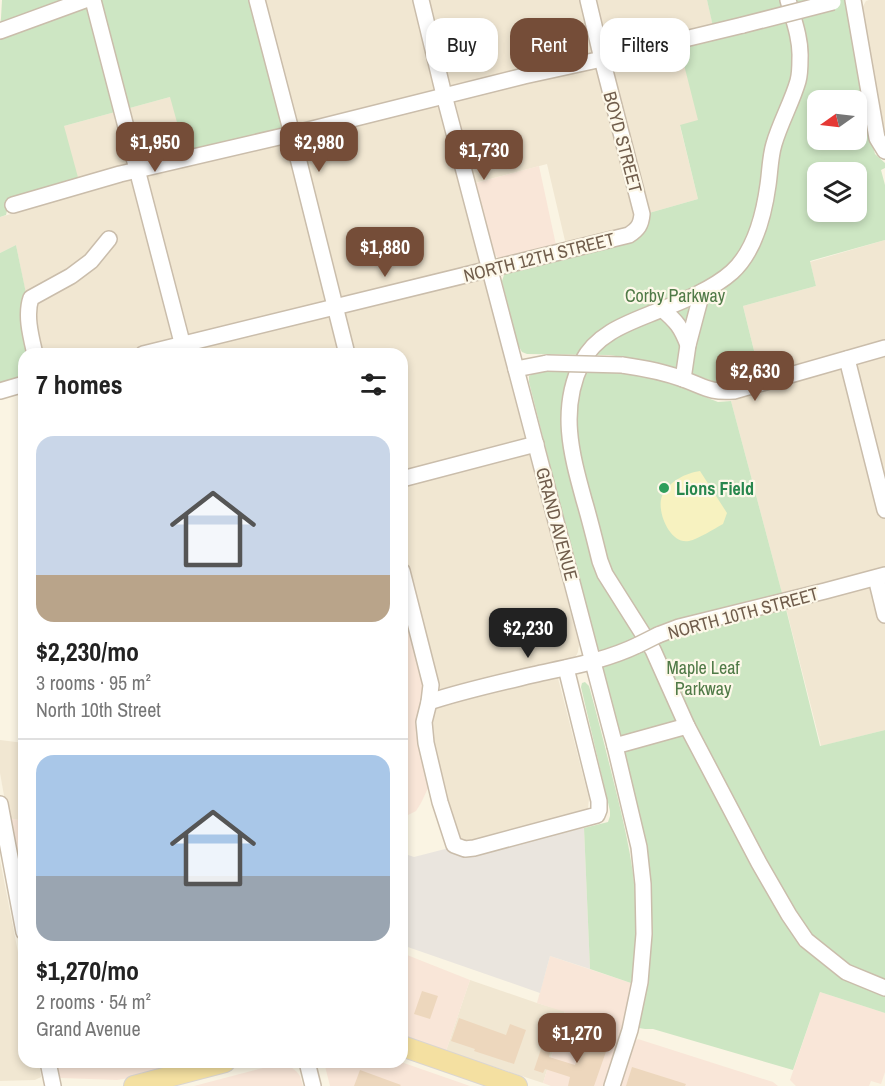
<!DOCTYPE html>
<meta charset="utf-8">
<style>
:root{--surface:#fff;--page:#f2f2f2;--text:#222;--muted:#767676;--line:#e0e0e0;--accent:#754d38}
body{margin:0;font-family:"Archivo Narrow",sans-serif;background:var(--page);color:var(--text);height:100vh;display:flex;flex-direction:column;font-size:22px;white-space:nowrap}
*{box-sizing:border-box;margin:0}
p{font-size:20px;color:var(--muted)}
.icon{flex:none;width:33px;height:33px;fill:none;stroke:currentColor;stroke-width:2;stroke-linecap:round;stroke-linejoin:round}
.map{position:relative;flex:1;overflow:hidden}
.drawer{position:absolute;left:18px;top:348px;width:390px;height:720px;display:flex;flex-direction:column;background:var(--surface);border-radius:18px;box-shadow:0 3px 9px #0003}
.drawer>*{flex:none}
.guide{position:absolute;left:426px;top:18px;width:369px;height:54px;display:flex;gap:12px}
.needle{width:39px;rotate:256deg}
.tools{position:absolute;left:807px;top:90px;display:grid;gap:12px}
.tools a{display:grid;place-items:center;width:60px;height:60px;border-radius:12px;background:var(--surface);box-shadow:0 3px 9px #0003;font-size:30px}
.price{position:absolute;translate:-50% -51px;padding:0 14px;border-radius:12px;background:var(--accent);color:#fff;font-size:20px;line-height:39px;filter:drop-shadow(0 2px 3px #0008)}
.price::after{content:'';position:absolute;left:50%;top:36px;width:18px;height:14px;margin-left:-9px;background:inherit;clip-path:polygon(0 0,100% 0,50% 100%)}
.price.on{background:#222;color:#fff}
ul{padding:0;list-style:none}
li{display:grid;align-content:center;gap:12px;height:318px;padding:0 18px}
li+li{border-top:2px solid var(--line)}
li span{display:grid;place-items:center;height:186px;border-radius:18px;color:#555}
li>.icon{margin-inline-start:auto}
span .icon{width:108px;height:108px;fill:#fffc;stroke-width:1}
li b{font-size:26px}
h2{display:flex;justify-content:space-between;align-items:center;height:72px;padding:0 18px;font-size:26px}
.tag{padding:0 21px;border-radius:18px;background:var(--surface);box-shadow:0 3px 9px #0003;font-size:21px;line-height:54px}
.tag.on{background:var(--accent);color:#fff}
.map>svg:first-child{display:block}
.residential{fill:#f1e7d2}
.commercial{fill:#f9e6d8}
.industrial{fill:#eae5de}
.green{fill:#cde6c3;fill-rule:evenodd}
.sand{fill:#f7f2c0}
.building{fill:#edd7bd}
.lines{fill:none;stroke-linecap:round;stroke-linejoin:round}
.minor-casing{stroke:#cabdab;stroke-width:18}
.major-casing{stroke:#dad5d0;stroke-width:22}
.minor{stroke:#fff;stroke-width:15}
.major{stroke:#f4e0a1;stroke-width:20}
.minor-bridge-casing{stroke:#cabdab;stroke-width:18;stroke-linecap:butt}
.minor-bridge{stroke:#fff;stroke-width:15}
.leisure-dot{fill:#2e9e5b;stroke:#fdf8e9;stroke-width:2}
.labels{text-anchor:middle;dominant-baseline:central;stroke-width:4.5;stroke-linejoin:round;paint-order:stroke}
.street-label{font-size:18px;fill:#705d4c;stroke:#fdf8e9}
.park-label{font-size:18px;fill:#507a47;stroke:#fdf8e9}
.leisure-label{font-size:18px;font-weight:bold;fill:#27864d;stroke:#fdf8e9;text-anchor:start}
</style>
<div class="map">
<svg width="885" height="1086" viewBox="0 0 885 1086">
<rect width="100%" height="100%" fill="#faf4e3"/>
<g class="residential">
<polygon points="261,0 707,0 713,26 678,35 699,121 680,126 698,199 649,213 633,222 626,228 566,245 547,164 460,187 579,645 578,652 575,658 569,663 441,691 437,685 402,599 402,354 38,354 16,245 0,253 0,217 11,214 16,208 64,126 170,97"/>
<polygon points="869,0 885,0 885,141 861,10 866,1"/>
<polygon points="885,240 885,567 782,593 731,401 764,391 743,306 816,286 810,262"/>
<polygon points="885,583 885,730 821,746 786,608"/>
<polygon points="554,676 558,678 589,799 588,808 583,813 467,845 460,842 439,784 430,725 432,706"/>
<polygon points="0,740 24,743 24,821 8,818 0,773"/>
<polygon points="0,860 24,983 24,1062 39,1062 41,1077 35,1080 0,1081"/>
<polygon points="470,980 537,1003 565,1011 543,1083 446,1051"/>
</g>
<g class="commercial">
<polygon points="539,166 556,245 502,259 498,258 494,253 476,183"/>
<polygon points="402,599 427,688 429,786 421,803 416,811 402,818"/>
<polygon points="8,818 24,821 24,903"/>
<polygon points="402,953 470,980 446,1051 402,1036"/>
<polygon points="550,956 631,983 621,1038 604,1086 551,1086 543,1083 565,1012 537,1003"/>
<polygon points="820,992 885,1013 885,1072 881,1084 871,1081 869,1086 796,1086 790,1080"/>
<polygon points="638,1039 773,1082 778,1086 619,1086 633,1043"/>
<polygon points="54,1062 181,1062 129,1078 117,1080 61,1078 57,1076"/>
<polygon points="324,1062 401,1062 470,1086 330,1086"/>
<polygon points="278,1064 291,1067 297,1072 300,1076 303,1086 194,1086"/>
</g>
<polygon class="industrial" points="584,828 590,969 550,956 540,993 402,945 402,853 414,857 449,848 473,854"/>
<g class="green">
<polygon points="2,0 87,0 88,4 102,0 253,0 284,131 186,155 170,97 64,126 79,181 9,202 6,215 0,217 0,25 1,18"/>
<path d="M707,0H849L873,146L875,154L885,163V168L881,170L885,185V240L810,261L816,286L743,306L760,375L724,385L663,364L637,359L609,355L527,354L522,352L518,345L502,281L504,275L508,271L638,237C647,229 650,224 649,213L698,199L680,125L698,120L680,49L716,40ZM818,100H856V140H818ZM818,172H856V212H818Z"/>
<polygon points="16,245 27,298 31,354 24,354 24,376 0,383 0,253"/>
<polygon points="597,369 637,374 675,385 718,402 731,401 782,593 820,746 885,730 885,1013 820,992 793,1070 653,1029 645,1029 639,1028 637,1023 637,808 529,382 529,376 538,371"/>
<path d="M585,682L589,686C598,718 606,751 614,783C631,851 645,913 631,983L590,969L584,828L608,822L610,816V811L581,687L582,683Z"/>
</g>
<path class="sand" d="M700,471L727,513L723,524C714,529 698,539 689,541C670,545 656,511 662,496C669,481 686,473 700,471Z"/>
<g class="building">
<polygon points="422,991 438,996 430,1019 414,1014"/>
<polygon points="566,1017 578,1021 571,1042 559,1038"/>
<polygon points="459,1018 506,1035 510,1024 526,1030 514,1064 474,1051 475,1049 451,1041"/>
<polygon points="592,1037 609,1043 594,1086 568,1086 570,1077 545,1069 543,1073 534,1070 541,1049 550,1052 549,1057 575,1065 580,1050 586,1052"/>
<polygon points="632,1067 686,1084 685,1086 626,1086"/>
<polygon points="360,1070 401,1085 400,1086 354,1086"/>
</g>
<g class="lines">
<defs>
<g id="minor">
<polyline points="93,0 185,354"/>
<polyline points="257,0 292,134 347,354"/>
<polyline points="421,0 444,95 615,746 639,847 643,884 644,934 640,982 630,1030 612,1086"/>
<path d="M788,0C793,18 801,39 800,58C800,65 800,74 798,81C792,102 780,123 774,144C770,157 770,172 768,185C764,214 755,251 732,272C713,289 683,301 660,310C631,322 597,332 582,362C559,409 571,453 584,500C590,520 595,541 600,561L605,574L653,650L687,726L759,863L789,915L806,940L846,972L885,988"/>
<polyline points="853,0 877,138 885,151"/>
<polyline points="0,31 85,0"/>
<polyline points="13,205 120,174 292,134 524,76 602,59 743,25"/>
<path d="M662,309C677,322 681,327 688,345"/>
<path d="M35,354C31,337 25,315 31,298L71,276L91,261L109,239"/>
<path d="M143,354L629,235C638,229 641,225 642,214L602,59L588,0"/>
<polyline points="847,359 885,510"/>
<path d="M622,365C643,368 664,372 683,379C705,387 710,393 734,391L885,348"/>
<polyline points="516,369 547,363"/>
<polyline points="683,379 688,345 702,292"/>
<polyline points="0,391 24,384"/>
<polyline points="402,479 536,444"/>
<polyline points="402,571 431,685 429,702 424,722 426,743 440,802 454,845 465,849 474,848 597,815 599,810 599,801 566,668"/>
<polyline points="876,578 885,615"/>
<polyline points="658,635 679,627 825,591 885,575"/>
<path d="M429,702C465,690 503,682 541,673C574,666 607,660 638,645"/>
<polyline points="615,746 687,726"/>
<polyline points="0,804 24,932"/>
<polyline points="48,1062 53,1086"/>
<polyline points="307,1062 313,1086"/>
</g>
<g id="major">
<polyline points="402,1046 517,1086"/>
<polyline points="134,1086 225,1062"/>
</g>
</defs>
<use href="#minor" class="minor-casing"/>
<use href="#major" class="major-casing"/>
<use href="#minor" class="minor"/>
<use href="#major" class="major"/>
<defs>
<g id="minor-bridge">
<polyline points="743,25 833,2"/>
<polyline points="547,363 622,365"/>
<polyline points="638,645 658,635"/>
</g>
</defs>
<use href="#minor-bridge" class="minor-bridge-casing"/>
<use href="#minor-bridge" class="minor-bridge"/>
</g>
<circle class="leisure-dot" cx="664" cy="488" r="6"/>
<g class="labels">
<g class="street-label">
<text transform="translate(623 142) rotate(75)">BOYD STREET</text>
<text transform="translate(539 257) rotate(-14)">NORTH 12TH STREET</text>
<text transform="translate(557 524) rotate(75)">GRAND AVENUE</text>
<text transform="translate(743 613) rotate(-15)">NORTH 10TH STREET</text>
</g>
<g class="park-label">
<text x="675" y="295">Corby Parkway</text>
<text x="703" y="667">Maple Leaf<tspan x="703" dy="21">Parkway</tspan></text>
</g>
<g class="leisure-label">
<text x="676" y="488">Lions Field</text>
</g>
</g>
</svg>
<div class="tools">
<a><svg class="needle" viewBox="-14 -14 28 28"><path d="M0-13l5 13h-10z" fill="#e53935"/><path d="M0 13l5-13h-10z" fill="#767676"/></svg></a>
<a><svg class="icon" aria-label="layers" viewBox="0 0 24 24"><path d="M12 4l9 5-9 5-9-5zM3 14l9 5 9-5"/></svg></a>
</div>
<b class="price" style="left:155px;top:173px">$1,950</b>
<b class="price" style="left:319px;top:173px">$2,980</b>
<b class="price" style="left:484px;top:181px">$1,730</b>
<b class="price" style="left:385px;top:278px">$1,880</b>
<b class="price" style="left:755px;top:402px">$2,630</b>
<b class="price on" style="left:528px;top:659px">$2,230</b>
<b class="price" style="left:577px;top:1064px">$1,270</b>
<div class="guide">
<a class="tag">Buy</a>
<a class="tag on">Rent</a>
<a class="tag">Filters</a>
</div>
<section class="drawer">
<h2>7 homes<svg class="icon" aria-label="filters" viewBox="0 0 24 24"><path d="M4 7h16M4 17h16"/><circle cx="9" cy="7" r="2"/><circle cx="15" cy="17" r="2"/></svg></h2>
<ul>
<li><span style="background:linear-gradient(#c9d6e8 75%,#b9a48a 0)"><svg class="icon" aria-label="home" viewBox="0 0 24 24"><path d="M3 11l9-7 9 7M6 9v11h12V9"/></svg></span><div><b>$2,230/mo</b><p>3 rooms · 95 m²</p><p>North 10th Street</p></div></li>
<li><span style="background:linear-gradient(#a9c7e8 65%,#9aa5b1 0)"><svg class="icon" aria-label="home" viewBox="0 0 24 24"><path d="M3 11l9-7 9 7M6 9v11h12V9"/></svg></span><div><b>$1,270/mo</b><p>2 rooms · 54 m²</p><p>Grand Avenue</p></div></li>
</ul>
</section>
</div>
